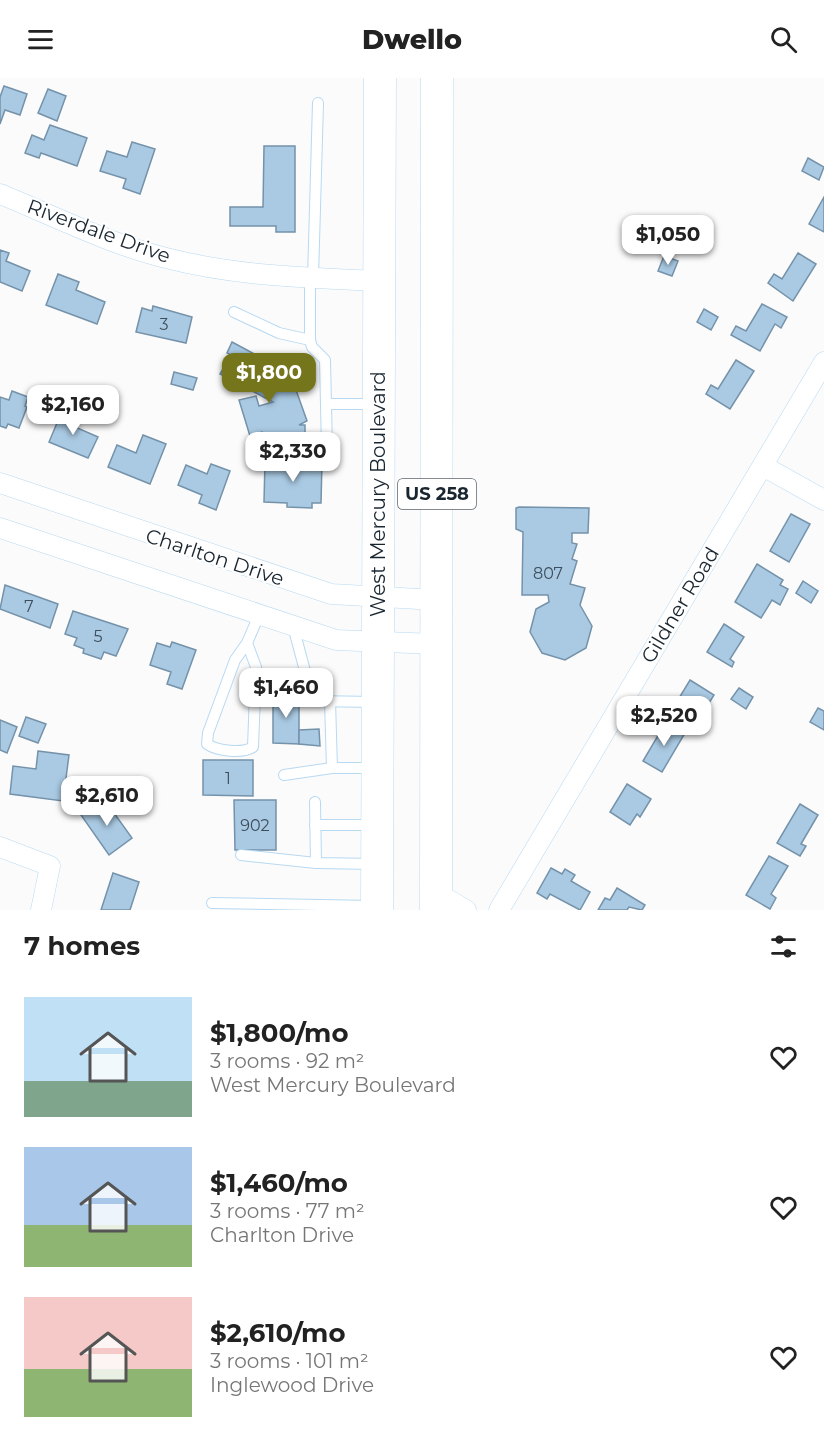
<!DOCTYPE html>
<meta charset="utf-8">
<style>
:root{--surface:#fff;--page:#f6f6f6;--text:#222;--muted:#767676;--accent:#75751b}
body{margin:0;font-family:Montserrat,sans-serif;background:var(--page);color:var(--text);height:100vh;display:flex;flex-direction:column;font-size:22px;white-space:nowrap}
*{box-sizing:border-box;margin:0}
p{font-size:20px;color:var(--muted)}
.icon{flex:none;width:33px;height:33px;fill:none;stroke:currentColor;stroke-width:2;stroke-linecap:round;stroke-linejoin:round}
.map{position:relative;height:832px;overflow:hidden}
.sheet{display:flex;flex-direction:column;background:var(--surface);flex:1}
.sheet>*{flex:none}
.price{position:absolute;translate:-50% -51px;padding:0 14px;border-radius:12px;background:#fff;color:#222;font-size:20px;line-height:39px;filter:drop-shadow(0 2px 3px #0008)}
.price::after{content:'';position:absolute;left:50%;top:36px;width:18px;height:14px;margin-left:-9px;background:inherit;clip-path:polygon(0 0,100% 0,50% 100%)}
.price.on{background:var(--accent);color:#fff}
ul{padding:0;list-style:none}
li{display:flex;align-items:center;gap:18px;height:150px;padding:0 24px}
li span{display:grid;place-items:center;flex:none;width:168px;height:120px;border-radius:0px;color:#555}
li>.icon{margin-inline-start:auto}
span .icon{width:72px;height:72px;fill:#fffc;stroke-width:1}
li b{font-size:26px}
h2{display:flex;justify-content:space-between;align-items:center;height:72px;padding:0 24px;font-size:26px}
header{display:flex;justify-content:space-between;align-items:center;height:78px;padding:0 24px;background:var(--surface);font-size:27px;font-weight:800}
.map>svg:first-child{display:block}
.building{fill:#aacae3;stroke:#7492aa;stroke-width:1.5}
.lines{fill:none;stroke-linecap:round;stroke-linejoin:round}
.service-casing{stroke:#b8d9f2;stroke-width:12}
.minor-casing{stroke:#b8d9f2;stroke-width:21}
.primary-casing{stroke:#b8d9f2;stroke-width:33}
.service{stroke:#fff;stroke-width:10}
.minor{stroke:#fff;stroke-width:20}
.primary{stroke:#fff;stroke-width:32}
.labels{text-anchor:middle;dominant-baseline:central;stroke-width:4.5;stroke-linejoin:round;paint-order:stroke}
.number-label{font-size:16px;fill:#3d4e5c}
.shield{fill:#fff;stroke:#5e666d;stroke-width:1.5}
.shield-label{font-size:18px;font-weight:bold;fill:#19252f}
.street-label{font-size:20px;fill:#19252f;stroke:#fff}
</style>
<header><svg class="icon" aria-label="menu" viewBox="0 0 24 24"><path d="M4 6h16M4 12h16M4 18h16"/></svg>Dwello<svg class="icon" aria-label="search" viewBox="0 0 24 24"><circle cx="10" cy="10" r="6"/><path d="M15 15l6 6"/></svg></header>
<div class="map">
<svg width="824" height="832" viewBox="0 0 824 832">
<rect width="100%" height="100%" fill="#fbfbfb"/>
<g class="building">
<polygon points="4,8 27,16 20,37 5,32 0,46 0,19"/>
<polygon points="48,11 66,18 57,43 38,35"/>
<polygon points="50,47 87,60 77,88 41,75 39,80 25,75 32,57 44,62"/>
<polygon points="132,64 155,71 140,116 123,110 126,101 100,93 107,73 127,79"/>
<polygon points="264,68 295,68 295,154 276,154 276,148 230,148 230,129 263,129"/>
<polygon points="808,80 824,89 819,102 802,93"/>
<polygon points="824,119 824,154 809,146"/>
<polygon points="0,172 9,175 6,183 30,193 22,213 0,204"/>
<polygon points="798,175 816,186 793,223 768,205 774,196 782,201"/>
<polygon points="664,178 678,183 672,198 658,193"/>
<polygon points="58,196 79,204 76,212 105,224 97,246 46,227"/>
<polygon points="762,226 787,239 781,250 775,246 760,273 731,257 736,248 746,253"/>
<polygon points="153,228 192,239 186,265 136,254 142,230 152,233"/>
<polygon points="704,231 718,239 711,252 697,244"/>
<polygon points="232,264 290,295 307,343 299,347 305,347 305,380 261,380 262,354 250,358 239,322 256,318 259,328 273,324 220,296 231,277 227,275"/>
<polygon points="736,282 754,293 730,331 706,316 711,307 718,311"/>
<polygon points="174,294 197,300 193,312 171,306"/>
<polygon points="12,313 28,319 25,328 27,329 19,350 8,346 6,350 0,348 0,319 9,322"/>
<polygon points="62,333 79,341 75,349 98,359 88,380 49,364"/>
<polygon points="143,357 166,366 150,406 108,389 117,367 136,375"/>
<polygon points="265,383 322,384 321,425 312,425 312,430 287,429 287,425 264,424"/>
<polygon points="211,386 230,393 216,432 199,425 202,417 178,407 186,387 207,396"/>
<polygon points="519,429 589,430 588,455 572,455 572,465 577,466 572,481 577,483 570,506 585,510 580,527 592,548 586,570 565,582 542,575 530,554 536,531 549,524 548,517 522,517 523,454 516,451 516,430"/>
<polygon points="791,436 810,446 789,484 770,473"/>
<polygon points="757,486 783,502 780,507 788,511 780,527 772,522 761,540 735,524"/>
<polygon points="803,503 818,513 811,525 796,515"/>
<polygon points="5,507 58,526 50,550 0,531"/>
<polygon points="73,533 128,551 116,578 104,574 101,581 83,575 84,571 74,567 77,560 65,556"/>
<polygon points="724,546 744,559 730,581 734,584 732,589 707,574"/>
<polygon points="172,564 196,572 182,611 167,606 171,594 150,587 157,565 170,569"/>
<polygon points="690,602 714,617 703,635 700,633 694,642 673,630"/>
<polygon points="739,610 753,619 746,631 731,621"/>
<polygon points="273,617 299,617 299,666 273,665"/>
<polygon points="818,630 824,633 824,652 810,644"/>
<polygon points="26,639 46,646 38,665 19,658"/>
<polygon points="0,642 17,649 7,675 0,672"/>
<polygon points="666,644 685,655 662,694 643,683"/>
<polygon points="319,651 320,668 299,666 299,652"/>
<polygon points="38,673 69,677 63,723 10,716 13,688 36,691"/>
<polygon points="203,682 253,682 253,718 203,717"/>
<polygon points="627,706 651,721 640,739 637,736 630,747 610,734"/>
<polygon points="104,721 132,760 109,777 81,737"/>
<polygon points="234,722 276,722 276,772 235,772"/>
<polygon points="800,726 818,737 801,766 806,768 800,778 777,765"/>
<polygon points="769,778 788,788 771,816 776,820 770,831 746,817"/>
<polygon points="551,790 562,796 565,791 575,797 571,803 590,814 580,832 550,816 547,821 537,815"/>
<polygon points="113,795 139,804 130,832 101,832"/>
<polygon points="617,810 645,827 642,832 629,829 627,832 598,832 605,820 610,822"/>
</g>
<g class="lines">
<defs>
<g id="service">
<polyline points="310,200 310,262 312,269 325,282 327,372"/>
<polyline points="313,200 318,25"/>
<polyline points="234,234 279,255 310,262"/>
<polyline points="326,326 375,326"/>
<polyline points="293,548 313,623 374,624"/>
<path d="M247,565L256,589L253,669C243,676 217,673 207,666L208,655L235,582L247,565L259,537"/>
<polyline points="330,623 332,690 376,690"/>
<polyline points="284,697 332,690"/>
<polyline points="315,724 316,785"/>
<polyline points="315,747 375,747"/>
<polyline points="241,777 316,785 376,786"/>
<polyline points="212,825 373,828"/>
</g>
<g id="minor">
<path d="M0,116C54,138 109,166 166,180C236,198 307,200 379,203"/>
<polyline points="763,388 824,422"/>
<polyline points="0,405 331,516 436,522"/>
<polyline points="0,450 336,562 435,566"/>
<polyline points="0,769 50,788 41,832"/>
<polyline points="435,814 466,832"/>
<polyline points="499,832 824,284"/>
</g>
<g id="primary">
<polyline points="377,832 380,0"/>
<polyline points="436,832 437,0"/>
</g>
</defs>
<use href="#service" class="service-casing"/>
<use href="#minor" class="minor-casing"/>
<use href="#primary" class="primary-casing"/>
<use href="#service" class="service"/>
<use href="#minor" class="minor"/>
<use href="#primary" class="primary"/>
</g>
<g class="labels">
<g class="number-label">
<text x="164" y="246">3</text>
<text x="548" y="495">807</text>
<text x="29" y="528">7</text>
<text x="98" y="558">5</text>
<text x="228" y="700">1</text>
<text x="255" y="747">902</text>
</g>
<rect class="shield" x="398" y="401" width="78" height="30" rx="4.5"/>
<g class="shield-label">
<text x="437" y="416">US 258</text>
</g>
<g class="street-label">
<text transform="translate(99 153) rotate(20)">Riverdale Drive</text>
<text transform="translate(378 416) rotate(-90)">West Mercury Boulevard</text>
<text transform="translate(215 479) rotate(18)">Charlton Drive</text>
<text transform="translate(680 527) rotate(-59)">Gildner Road</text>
</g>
</g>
</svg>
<b class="price" style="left:668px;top:188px">$1,050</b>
<b class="price on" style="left:269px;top:326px">$1,800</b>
<b class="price" style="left:73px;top:358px">$2,160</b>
<b class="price" style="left:293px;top:405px">$2,330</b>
<b class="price" style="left:286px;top:641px">$1,460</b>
<b class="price" style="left:664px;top:669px">$2,520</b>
<b class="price" style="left:107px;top:749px">$2,610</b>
</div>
<section class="sheet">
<h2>7 homes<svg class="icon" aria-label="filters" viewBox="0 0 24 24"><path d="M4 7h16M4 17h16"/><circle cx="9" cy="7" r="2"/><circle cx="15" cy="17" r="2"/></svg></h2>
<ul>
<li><span style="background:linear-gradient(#bfe0f5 70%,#7fa58c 0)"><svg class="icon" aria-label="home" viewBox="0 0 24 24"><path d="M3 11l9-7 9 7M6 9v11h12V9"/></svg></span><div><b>$1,800/mo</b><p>3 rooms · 92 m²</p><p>West Mercury Boulevard</p></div><svg class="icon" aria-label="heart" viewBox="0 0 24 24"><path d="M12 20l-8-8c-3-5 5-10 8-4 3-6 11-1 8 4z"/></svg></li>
<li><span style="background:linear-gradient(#a9c7e8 65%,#8fb573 0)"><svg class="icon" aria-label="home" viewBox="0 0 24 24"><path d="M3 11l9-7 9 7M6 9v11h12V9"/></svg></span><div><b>$1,460/mo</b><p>3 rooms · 77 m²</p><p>Charlton Drive</p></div><svg class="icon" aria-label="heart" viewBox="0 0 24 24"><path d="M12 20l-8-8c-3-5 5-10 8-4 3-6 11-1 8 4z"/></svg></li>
<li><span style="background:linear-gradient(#f6c9c9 60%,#8fb573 0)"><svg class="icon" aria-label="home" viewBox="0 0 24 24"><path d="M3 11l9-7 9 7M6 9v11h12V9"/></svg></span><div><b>$2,610/mo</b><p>3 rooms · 101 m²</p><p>Inglewood Drive</p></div><svg class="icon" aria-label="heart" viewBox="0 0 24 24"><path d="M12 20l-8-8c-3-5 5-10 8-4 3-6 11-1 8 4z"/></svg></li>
</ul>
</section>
